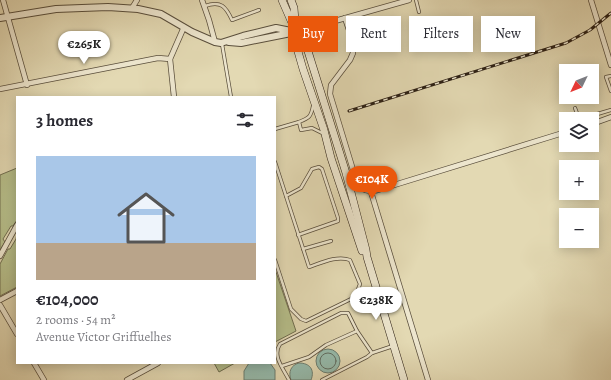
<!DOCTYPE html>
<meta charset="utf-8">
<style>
:root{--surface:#fff;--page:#f2f2f3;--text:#2b2b33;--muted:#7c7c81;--accent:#ea580c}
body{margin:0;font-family:Alegreya,serif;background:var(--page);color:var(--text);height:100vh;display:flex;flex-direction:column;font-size:15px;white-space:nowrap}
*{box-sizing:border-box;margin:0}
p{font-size:13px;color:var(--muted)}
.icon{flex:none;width:22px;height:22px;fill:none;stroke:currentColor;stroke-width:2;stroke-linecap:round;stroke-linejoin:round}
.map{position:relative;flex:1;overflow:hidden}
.drawer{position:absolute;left:16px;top:96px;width:260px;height:268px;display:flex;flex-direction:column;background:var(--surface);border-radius:0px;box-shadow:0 2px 10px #0003}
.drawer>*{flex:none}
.banner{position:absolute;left:288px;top:16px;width:263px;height:36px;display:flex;gap:8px}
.needle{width:26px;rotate:227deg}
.fabs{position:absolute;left:559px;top:64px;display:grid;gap:8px}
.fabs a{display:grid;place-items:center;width:40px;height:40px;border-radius:0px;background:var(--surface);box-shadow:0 2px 10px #0003;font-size:20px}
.price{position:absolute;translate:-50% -34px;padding:0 9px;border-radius:14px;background:#fff;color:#222;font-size:13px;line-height:26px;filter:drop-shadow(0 1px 2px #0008)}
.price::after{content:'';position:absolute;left:50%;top:24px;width:12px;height:9px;margin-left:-6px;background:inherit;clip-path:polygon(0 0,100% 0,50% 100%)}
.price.on{background:var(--accent);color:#fff}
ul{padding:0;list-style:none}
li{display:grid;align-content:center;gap:8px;height:212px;padding:0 20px}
li span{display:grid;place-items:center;height:124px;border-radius:0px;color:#555}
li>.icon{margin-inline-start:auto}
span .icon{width:72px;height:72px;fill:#fffc;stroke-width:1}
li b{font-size:17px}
h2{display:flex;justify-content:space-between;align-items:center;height:48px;padding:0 20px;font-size:17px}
.tag{padding:0 14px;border-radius:0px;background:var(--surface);box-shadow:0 2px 10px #0003;font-size:14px;line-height:36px}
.tag.on{background:var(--accent);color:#fff}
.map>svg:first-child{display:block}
.green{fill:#b6be8a;stroke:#706e4f}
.water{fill:#95baab;stroke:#6b7c6f}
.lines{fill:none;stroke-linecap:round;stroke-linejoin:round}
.shore{stroke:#606c60;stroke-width:1}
.service-casing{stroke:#594e3c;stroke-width:4}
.minor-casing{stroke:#594e3c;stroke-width:6}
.tertiary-casing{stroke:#594e3c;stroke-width:8}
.secondary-casing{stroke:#2b1f14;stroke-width:8}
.service{stroke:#ede6ce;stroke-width:2.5}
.minor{stroke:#ede6ce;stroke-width:4.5}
.tertiary{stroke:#ede6ce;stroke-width:6}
.secondary{stroke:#ede6ce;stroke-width:7}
.rail-casing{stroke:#2b1f14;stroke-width:3}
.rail{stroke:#ede6ce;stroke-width:1.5;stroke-dasharray:4.5;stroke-linecap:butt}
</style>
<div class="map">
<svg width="611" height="380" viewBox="0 0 611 380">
<rect width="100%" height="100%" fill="#e3d9b3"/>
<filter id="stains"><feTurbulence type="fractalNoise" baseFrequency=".005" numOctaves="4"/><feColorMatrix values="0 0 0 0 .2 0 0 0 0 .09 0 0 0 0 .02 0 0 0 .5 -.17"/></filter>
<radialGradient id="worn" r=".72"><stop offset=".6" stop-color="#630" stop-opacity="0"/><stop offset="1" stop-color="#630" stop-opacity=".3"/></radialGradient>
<g class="green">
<polygon points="17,168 17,220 13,226 11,226 3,239 5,242 0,250 0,175"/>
<polygon points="17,233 17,287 0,296 0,264 8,249 10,249 16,239"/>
<polygon points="275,269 296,331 275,342"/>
<polygon points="214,363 235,363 219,372"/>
</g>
<g class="water">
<circle cx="328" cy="361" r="12"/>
<polygon points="249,363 270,363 275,370 275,380 244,380 244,371"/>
<path d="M299,363C310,363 315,370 311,380H291C288,372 291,365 299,363Z"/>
</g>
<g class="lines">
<circle class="shore" cx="328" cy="361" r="8"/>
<defs>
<g id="service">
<polyline points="416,0 419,12"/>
<path d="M205,6C221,0 226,7 232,20L259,10"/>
<polyline points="222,44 231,97"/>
<polyline points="611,76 606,77 611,91"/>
<path d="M313,106C311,117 309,118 299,122L301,130L312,128L324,134"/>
<polyline points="575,108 578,116 585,118 594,115 596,122"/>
<polyline points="594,115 611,110"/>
<polyline points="275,129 299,122"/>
<path d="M275,162L309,267C321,263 337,255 350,260L360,284L357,292L351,299L306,321L301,319L291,309L275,260"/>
<polyline points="286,196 301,188 312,169 319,167 322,169 338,218 338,221 298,235"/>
<polyline points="303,249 331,241"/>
<polyline points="282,366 309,357 326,345 357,331 372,353"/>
<path d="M289,380C283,368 272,356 280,344L341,313H348L357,331"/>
<polyline points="322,380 367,357 372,353 393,346"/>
</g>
<g id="minor">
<polyline points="3,0 27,85"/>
<polyline points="202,0 209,20 215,42"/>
<polyline points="591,0 611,65"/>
<polyline points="132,8 137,0"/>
<path d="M345,18L353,42V53L350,60L331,85L330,94L357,183C363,191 368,192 378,190L566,132"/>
<polyline points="296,32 409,0"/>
<polyline points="0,89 158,58 170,59"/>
<polyline points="174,97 170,59 184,27"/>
<polyline points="592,124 611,117"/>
<polyline points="371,192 428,380"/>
<polyline points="0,256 17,225"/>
<polyline points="0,300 17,291"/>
<polyline points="0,305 17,334"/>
<polyline points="34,363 44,380"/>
<polyline points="127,380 158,363"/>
</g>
<g id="tertiary">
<polyline points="0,18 56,9 108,7 138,9 161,14 192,32 215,42 221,43 243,36 276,28 296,32"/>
<polyline points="229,42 241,43 291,33"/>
</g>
<g id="secondary">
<polyline points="282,0 296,32 307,48 346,173 366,250 367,257 404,380"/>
<polyline points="291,0 294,8 297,48 303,69 324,130 331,158 362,251"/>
</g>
</defs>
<use href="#service" class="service-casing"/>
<use href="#minor" class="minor-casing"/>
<use href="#tertiary" class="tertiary-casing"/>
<use href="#secondary" class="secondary-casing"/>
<use href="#service" class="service"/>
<use href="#minor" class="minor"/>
<use href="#tertiary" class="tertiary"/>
<use href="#secondary" class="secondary"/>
<defs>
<polyline id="rail" points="349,111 566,43 590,30 611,13"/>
</defs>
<use href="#rail" class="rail-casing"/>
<use href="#rail" class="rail"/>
</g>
<rect width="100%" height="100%" filter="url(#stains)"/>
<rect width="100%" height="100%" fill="url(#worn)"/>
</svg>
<div class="fabs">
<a><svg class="needle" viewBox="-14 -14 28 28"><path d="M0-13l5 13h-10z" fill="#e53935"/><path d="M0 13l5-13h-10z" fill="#7c7c81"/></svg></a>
<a><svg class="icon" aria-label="layers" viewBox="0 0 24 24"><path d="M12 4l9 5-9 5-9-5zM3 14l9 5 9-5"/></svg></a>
<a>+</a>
<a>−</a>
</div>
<b class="price" style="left:84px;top:65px">€265K</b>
<b class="price on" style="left:372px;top:200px">€104K</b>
<b class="price" style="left:376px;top:321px">€238K</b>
<div class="banner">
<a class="tag on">Buy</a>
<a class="tag">Rent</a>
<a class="tag">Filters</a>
<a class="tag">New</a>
</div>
<section class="drawer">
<h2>3 homes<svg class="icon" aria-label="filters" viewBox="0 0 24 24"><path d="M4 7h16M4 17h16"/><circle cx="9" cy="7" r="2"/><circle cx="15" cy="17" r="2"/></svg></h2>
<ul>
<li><span style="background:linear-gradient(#a9c7e8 70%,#b9a48a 0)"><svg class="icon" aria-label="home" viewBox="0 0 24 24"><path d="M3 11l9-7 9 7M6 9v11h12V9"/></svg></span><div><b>€104,000</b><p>2 rooms · 54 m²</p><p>Avenue Victor Griffuelhes</p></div></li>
</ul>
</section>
</div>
